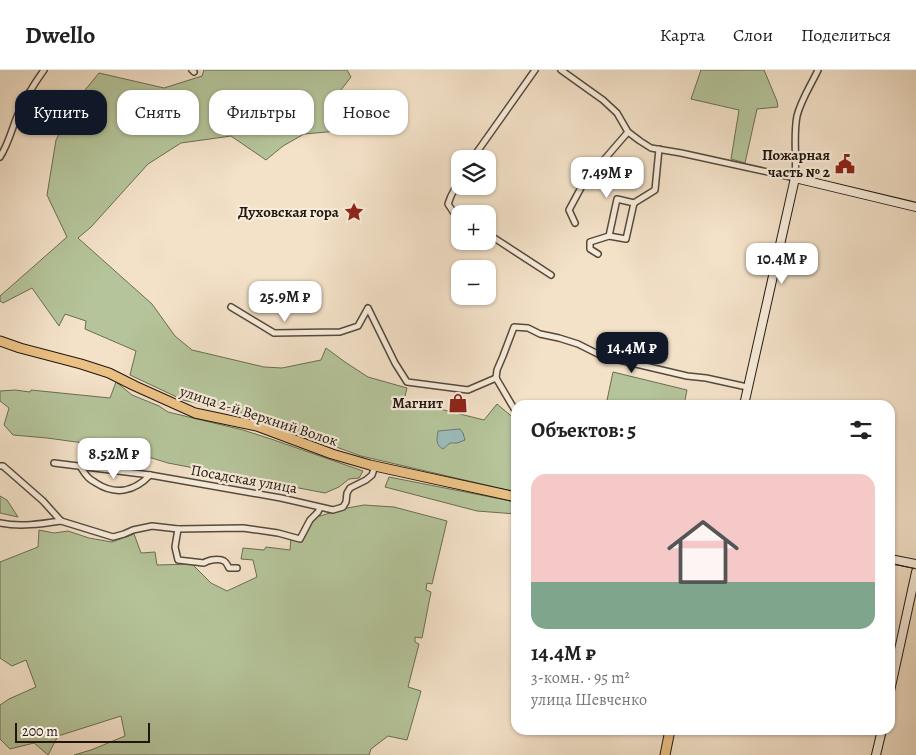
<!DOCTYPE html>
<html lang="ru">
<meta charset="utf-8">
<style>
:root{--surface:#fff;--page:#f6f6f6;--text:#222;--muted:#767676;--line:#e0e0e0;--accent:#111827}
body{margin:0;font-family:Alegreya,serif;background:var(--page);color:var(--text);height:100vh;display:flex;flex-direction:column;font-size:19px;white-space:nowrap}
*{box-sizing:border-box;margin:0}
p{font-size:16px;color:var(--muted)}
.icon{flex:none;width:28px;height:28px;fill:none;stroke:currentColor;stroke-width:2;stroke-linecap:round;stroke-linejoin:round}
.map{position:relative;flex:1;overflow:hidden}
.drawer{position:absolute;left:511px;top:330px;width:384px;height:335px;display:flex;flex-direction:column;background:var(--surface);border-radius:15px;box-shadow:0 1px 4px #0004}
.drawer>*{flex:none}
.top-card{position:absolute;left:15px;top:20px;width:421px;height:45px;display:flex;gap:10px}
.controls{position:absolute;left:451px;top:80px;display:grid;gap:10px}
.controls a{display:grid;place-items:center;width:45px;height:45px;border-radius:10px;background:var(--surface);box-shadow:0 1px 4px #0004;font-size:25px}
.scale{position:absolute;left:15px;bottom:12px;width:135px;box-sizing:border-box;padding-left:5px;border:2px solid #20160e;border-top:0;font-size:14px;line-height:18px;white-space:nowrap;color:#20160e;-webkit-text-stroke:4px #f7ecdb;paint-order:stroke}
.price{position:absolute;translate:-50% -42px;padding:0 11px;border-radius:10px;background:#fff;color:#222;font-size:16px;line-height:32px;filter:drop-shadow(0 1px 2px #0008)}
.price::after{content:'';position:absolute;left:50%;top:30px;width:15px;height:11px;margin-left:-8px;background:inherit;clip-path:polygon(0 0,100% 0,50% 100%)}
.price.on{background:var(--accent);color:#fff}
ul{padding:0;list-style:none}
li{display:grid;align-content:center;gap:10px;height:265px;padding:0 20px}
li+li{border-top:1px solid var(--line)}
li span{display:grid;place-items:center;height:155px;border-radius:15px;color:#555}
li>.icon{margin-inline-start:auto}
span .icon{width:90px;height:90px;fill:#fffc;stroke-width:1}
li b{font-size:21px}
h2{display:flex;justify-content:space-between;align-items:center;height:60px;padding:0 20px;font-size:21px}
.chip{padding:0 18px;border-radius:15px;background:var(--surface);box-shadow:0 1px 4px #0004;font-size:18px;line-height:45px}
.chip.on{background:var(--accent);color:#fff}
header{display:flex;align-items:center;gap:30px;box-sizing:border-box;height:70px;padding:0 25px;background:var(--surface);border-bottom:1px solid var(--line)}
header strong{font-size:24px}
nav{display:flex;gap:28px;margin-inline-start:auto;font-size:18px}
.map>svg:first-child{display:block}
.green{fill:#b5c49a;stroke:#6a6d54}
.water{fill:#9dbcbc;stroke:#6b7a76}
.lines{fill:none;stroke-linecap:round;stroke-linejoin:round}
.street-casing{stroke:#55493c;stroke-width:8}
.secondary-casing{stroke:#20160e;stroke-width:10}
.primary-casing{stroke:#20160e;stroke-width:11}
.street{stroke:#f7ecdb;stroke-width:5}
.secondary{stroke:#f7ecdb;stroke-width:8}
.primary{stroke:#eac084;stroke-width:9}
.tram{stroke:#20160e;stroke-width:1}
.labels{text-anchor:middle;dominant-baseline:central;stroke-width:4.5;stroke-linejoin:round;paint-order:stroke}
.poi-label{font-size:15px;font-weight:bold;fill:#20160e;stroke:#f7ecdb;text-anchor:end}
.street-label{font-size:15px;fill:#20160e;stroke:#f7ecdb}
</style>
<header>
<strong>Dwello</strong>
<nav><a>Карта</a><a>Слои</a><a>Поделиться</a></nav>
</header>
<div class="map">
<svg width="916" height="685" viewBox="0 0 916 685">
<rect width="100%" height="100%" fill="#f3e1c8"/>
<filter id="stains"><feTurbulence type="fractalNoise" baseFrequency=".004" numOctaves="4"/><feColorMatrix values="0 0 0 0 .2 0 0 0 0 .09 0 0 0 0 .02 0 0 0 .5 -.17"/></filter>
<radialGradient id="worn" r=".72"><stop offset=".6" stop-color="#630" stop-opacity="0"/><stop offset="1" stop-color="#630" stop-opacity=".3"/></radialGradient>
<g class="green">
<polygon points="204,0 347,0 351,7 337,25 351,48 338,61 304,64 283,76 266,90 231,66 181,73 148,94 91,157 78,168 152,234 175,266 192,280 264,297 282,298 321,290 326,278 345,292 368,307 407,318 404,330 484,350 497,334 516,350 516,422 361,386 245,344 183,330 130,305 136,281 85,259 86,251 65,244 59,256 32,218 3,233 0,231 0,226 67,167 47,125 56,70 76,31 99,3 164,18 202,6"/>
<polygon points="701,0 764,0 777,31 778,37 757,39 745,93 731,89 739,40 691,29"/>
<polygon points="613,302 687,320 684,335 606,335"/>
<polygon points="116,312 132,325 159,336 168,342 243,360 271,369 363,401 359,408 349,409 339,417 325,423 168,393 129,381 91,374 47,368 13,365 4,355 9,338 0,331 0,321 15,320 30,322 31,320 110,328"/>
<polygon points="389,407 516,432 516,444 477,441 385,417"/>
<polygon points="0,426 7,430 18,447 0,443"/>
<polygon points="364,435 394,437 447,451 432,514 427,513 426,520 431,522 422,568 415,567 415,572 419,574 408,617 421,621 407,670 388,666 371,679 369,685 74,685 91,680 125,666 121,646 58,666 48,685 34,673 10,679 0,669 0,635 9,629 36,617 26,590 12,596 0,588 0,492 38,477 39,460 54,463 68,461 89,468 112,472 134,464 141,483 155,482 157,495 192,494 211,513 227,521 257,507 253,490 241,489 243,478 264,480 266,477 290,480 291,468 302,472 313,448 347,438"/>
</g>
<path class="water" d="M460,359L463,363L465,370L457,373H450L443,379C435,375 437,369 438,361Z"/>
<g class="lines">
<defs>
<g id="street">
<polyline points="192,0 194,2"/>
<polyline points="561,0 603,30 617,43 628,62"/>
<path d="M0,87C9,73 12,58 18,44C25,28 34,14 44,0"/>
<polyline points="472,89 535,0"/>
<polyline points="460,109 451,126 448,134 454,143 460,146"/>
<path d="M575,153L569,140L583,114L628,62L640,71L651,78L681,83L795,108C797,88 793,66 797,46C801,30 811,15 818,0"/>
<polyline points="488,164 551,205"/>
<polyline points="609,166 626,169 634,133"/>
<polyline points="598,184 590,179 590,172 609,166 617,129 634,133 655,120 659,79"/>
<polyline points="231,237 274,263 340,262 358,256 368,238 395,293 407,312 468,320 496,308"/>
<polyline points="496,308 497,300 503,286 514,257 528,258 540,264 559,268 578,274 602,286 687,306 706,308 747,317"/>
<polyline points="496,308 516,342"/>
<polyline points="54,393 150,405 281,428 333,440 343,437 346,432 347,423 350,418 366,410 372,405 375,396"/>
<polyline points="0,396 3,396 43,431 61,451 113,467 124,464 133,460 152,456 178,459 243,458 278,463 300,469 310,450 318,442 320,438"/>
<path d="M80,396C82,399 84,403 87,406C89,409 93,411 96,413C116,426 135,421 150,405"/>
<path d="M0,453C20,457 41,454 61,451"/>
<path d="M178,459L175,477L178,490L204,493C208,490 219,488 224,491C226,492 228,496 229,498H237"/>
</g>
<g id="secondary">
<polyline points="744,335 795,108 916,137"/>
<polyline points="890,489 916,494"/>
<polyline points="890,621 916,502"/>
<polyline points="876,685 882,660"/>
</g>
<g id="primary">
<polyline points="0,271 20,278 81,294 109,303 135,316 195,343 257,356 332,384 370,395 516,427"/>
<polyline points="665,685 670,660"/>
</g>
</defs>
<use href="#street" class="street-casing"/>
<use href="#secondary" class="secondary-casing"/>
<use href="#primary" class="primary-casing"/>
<use href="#street" class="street"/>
<use href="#secondary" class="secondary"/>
<use href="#primary" class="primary"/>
<polyline class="tram" points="890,493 916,499"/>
</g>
<defs>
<symbol id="civic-bare" viewBox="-9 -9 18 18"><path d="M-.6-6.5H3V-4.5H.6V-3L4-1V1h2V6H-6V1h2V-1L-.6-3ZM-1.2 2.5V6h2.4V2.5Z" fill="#8f2418" stroke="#f7ecdb" stroke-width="2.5" paint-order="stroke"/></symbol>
<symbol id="sight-bare" viewBox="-9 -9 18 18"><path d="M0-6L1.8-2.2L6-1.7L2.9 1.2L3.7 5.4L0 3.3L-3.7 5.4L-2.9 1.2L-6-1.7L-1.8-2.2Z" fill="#8f2418" stroke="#f7ecdb" stroke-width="2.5" paint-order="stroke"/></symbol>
<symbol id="shop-bare" viewBox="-9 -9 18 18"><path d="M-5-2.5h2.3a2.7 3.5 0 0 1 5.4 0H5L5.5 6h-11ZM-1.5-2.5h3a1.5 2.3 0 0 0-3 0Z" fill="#8f2418" stroke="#f7ecdb" stroke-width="2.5" paint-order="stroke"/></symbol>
</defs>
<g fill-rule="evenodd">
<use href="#civic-bare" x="831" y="80" width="28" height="28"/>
<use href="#sight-bare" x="340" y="128" width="28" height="28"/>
<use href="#shop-bare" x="444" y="319" width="28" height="28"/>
</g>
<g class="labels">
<g class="poi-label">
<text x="830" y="85">Пожарная<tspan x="830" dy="17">часть № 2</tspan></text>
<text x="339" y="142">Духовская гора</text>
<text x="443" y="333">Магнит</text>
</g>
<g class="street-label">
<text transform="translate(259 346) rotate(18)">улица 2-й Верхний Волок</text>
<text transform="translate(244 409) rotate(10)">Посадская улица</text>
</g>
</g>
<rect width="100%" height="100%" filter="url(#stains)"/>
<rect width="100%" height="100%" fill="url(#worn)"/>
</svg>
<div class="controls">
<a><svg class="icon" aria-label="layers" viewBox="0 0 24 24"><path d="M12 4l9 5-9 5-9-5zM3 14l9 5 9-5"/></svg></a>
<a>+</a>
<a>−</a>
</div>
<div class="scale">200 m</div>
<b class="price" style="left:607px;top:129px">7.49M ₽</b>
<b class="price" style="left:782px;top:215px">10.4M ₽</b>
<b class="price" style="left:285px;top:253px">25.9M ₽</b>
<b class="price on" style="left:632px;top:304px">14.4M ₽</b>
<b class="price" style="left:114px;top:410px">8.52M ₽</b>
<div class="top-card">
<a class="chip on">Купить</a>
<a class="chip">Снять</a>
<a class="chip">Фильтры</a>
<a class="chip">Новое</a>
</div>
<section class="drawer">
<h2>Объектов: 5<svg class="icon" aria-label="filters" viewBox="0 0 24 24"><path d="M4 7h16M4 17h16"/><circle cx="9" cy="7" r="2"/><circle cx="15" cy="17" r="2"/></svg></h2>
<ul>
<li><span style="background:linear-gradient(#f6c9c9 70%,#7fa58c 0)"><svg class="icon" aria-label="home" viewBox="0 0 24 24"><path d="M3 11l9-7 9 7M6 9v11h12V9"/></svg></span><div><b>14.4M ₽</b><p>3-комн. · 95 m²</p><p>улица Шевченко</p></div></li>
</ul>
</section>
</div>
